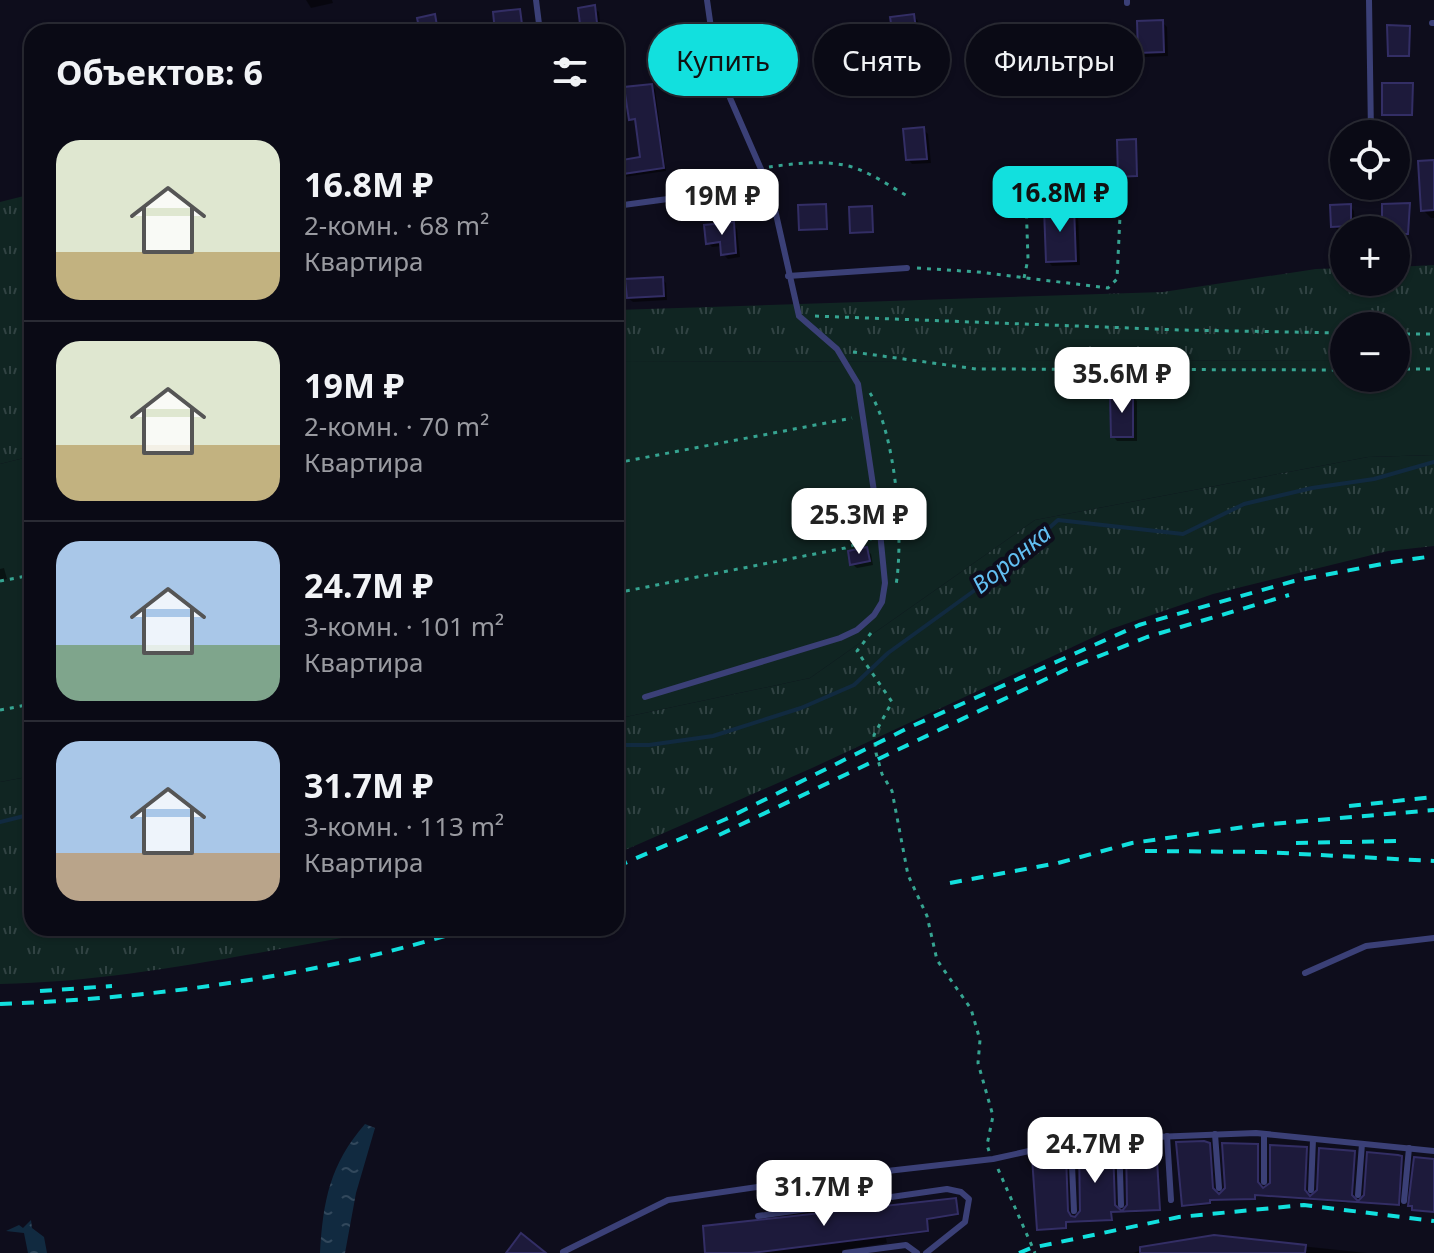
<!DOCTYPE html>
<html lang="ru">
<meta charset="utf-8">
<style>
:root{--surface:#0a0a15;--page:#181822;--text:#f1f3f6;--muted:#999aa0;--line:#2a2b34;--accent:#12e0de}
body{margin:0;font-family:"Noto Sans",sans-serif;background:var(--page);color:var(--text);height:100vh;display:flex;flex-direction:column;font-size:30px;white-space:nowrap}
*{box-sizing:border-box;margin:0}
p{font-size:26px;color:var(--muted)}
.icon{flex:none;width:44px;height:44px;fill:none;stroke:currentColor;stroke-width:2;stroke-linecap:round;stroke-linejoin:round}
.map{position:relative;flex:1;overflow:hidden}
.drawer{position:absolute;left:24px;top:24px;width:600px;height:912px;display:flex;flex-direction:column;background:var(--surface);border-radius:24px;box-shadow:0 2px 6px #0004,0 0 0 2px var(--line)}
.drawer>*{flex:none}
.hud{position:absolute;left:648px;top:24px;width:666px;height:72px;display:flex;gap:16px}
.fabs{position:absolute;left:1330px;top:120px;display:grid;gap:16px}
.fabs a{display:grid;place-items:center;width:80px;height:80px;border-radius:50%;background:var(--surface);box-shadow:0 2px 6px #0004,0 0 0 2px var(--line);font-size:40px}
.price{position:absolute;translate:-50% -68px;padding:0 18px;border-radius:16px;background:#fff;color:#222;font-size:26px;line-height:52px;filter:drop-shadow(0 2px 4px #0008)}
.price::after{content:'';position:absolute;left:50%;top:48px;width:24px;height:18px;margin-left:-12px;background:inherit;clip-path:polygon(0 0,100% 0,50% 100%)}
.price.active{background:var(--accent);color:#111}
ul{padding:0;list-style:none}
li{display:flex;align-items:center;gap:24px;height:200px;padding:0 32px}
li+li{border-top:2px solid var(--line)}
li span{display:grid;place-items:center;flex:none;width:224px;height:160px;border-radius:24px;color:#555}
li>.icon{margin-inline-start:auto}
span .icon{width:96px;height:96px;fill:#fffc;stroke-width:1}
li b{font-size:34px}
h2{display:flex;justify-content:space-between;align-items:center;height:96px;padding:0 32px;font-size:34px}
.tag{padding:0 28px;border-radius:36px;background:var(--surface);box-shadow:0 2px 6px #0004,0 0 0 2px var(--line);font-size:28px;line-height:72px}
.tag.active{background:var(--accent);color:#111}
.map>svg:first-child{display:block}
.grass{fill:url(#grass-tufts)}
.garden{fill:#102522}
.water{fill:url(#water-ripples)}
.shadow{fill:#0007}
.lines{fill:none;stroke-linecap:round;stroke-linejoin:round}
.stream{stroke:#112a40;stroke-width:4}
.building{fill:#1d1a3b;stroke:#332e65;stroke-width:2}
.path{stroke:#36a491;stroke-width:3;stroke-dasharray:4 6;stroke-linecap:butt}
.lane{stroke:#3b4077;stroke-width:6}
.rail{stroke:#12e0de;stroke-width:4;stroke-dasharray:12 10;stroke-linecap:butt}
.labels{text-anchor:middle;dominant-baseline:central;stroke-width:8;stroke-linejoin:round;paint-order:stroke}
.water-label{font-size:24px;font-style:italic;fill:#62bff2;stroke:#0e0d1c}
</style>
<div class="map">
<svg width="1434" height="1253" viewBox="0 0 1434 1253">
<defs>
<pattern id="grass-tufts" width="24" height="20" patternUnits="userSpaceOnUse" patternTransform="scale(2)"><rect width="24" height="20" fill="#102522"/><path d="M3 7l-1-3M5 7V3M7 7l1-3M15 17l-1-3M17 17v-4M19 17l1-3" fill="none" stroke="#314343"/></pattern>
<pattern id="water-ripples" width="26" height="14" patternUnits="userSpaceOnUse" patternTransform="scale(2)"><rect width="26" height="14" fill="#112a40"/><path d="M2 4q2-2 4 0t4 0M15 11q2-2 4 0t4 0" fill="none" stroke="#32485c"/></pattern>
</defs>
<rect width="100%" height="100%" fill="#0e0d1c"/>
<g class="grass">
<polygon points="32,194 32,456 0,464 0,202"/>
<polygon points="1434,265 1434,360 1396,360 1396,326 1344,326 1344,360 616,362 616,310 1163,292 1316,269 1344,268 1344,282 1396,282 1396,267"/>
<polygon points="1434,455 1434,546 1388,551 1213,594 1111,629 812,768 616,854 616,719 810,678 1035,520 1368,457"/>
<path d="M32,776V928H382L353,936C236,956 119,982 0,984V782Z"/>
</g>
<g class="garden">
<polygon points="1344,360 1344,378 1396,378 1396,360 1434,360 1434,455 1368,457 1035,520 810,678 616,719 616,362"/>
<polygon points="32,456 32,776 0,782 0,464"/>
</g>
<g class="water">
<path d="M365,1124L375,1128L356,1193L345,1253H320C323,1201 330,1164 365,1124Z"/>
<polygon points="31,1220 32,1228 44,1237 47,1253 28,1253 24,1233 6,1231 19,1225 23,1228"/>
</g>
<g class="shadow">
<polygon points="306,0 332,0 333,3 311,8"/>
<polygon points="594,8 599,12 601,32 583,32"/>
<polygon points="914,16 918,21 920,33 914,34 915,38 903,40 894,29"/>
<polygon points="1162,22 1167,27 1168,56 1145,57 1140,52"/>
<polygon points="309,28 311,32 291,32"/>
<polygon points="1409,28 1410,57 1391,57 1390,55"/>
<polygon points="473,29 474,32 450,32"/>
<polygon points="1412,85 1413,116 1386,116 1384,115"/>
<polygon points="651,86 655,89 666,171 624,177 625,185 616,186 616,163 642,158 637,122 631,119"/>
<polygon points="923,129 928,134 931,163 912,164 908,159"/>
<polygon points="1135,141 1138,177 1122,178 1120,176"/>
<polygon points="1396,151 1410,153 1410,170 1396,170"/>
<polygon points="1434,162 1434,218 1431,218 1423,210"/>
<polygon points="1409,205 1409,235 1399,235 1397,226 1384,225"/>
<polygon points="1350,206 1354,211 1355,230 1338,230 1333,226"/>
<polygon points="871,208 874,233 854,234 852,232"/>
<polygon points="1073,208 1078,213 1080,265 1052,266 1048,261"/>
<polygon points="733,224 737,229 740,257 728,259 723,254 722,246 712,247 708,243"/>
<polygon points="616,232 621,254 616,254"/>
<polygon points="662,279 666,283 667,300 633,302 628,298"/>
<polygon points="1132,396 1137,401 1137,441 1117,441 1113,436"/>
<polygon points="866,549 871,554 873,565 857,568 852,564"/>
<polygon points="4,568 7,579 0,581 0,569"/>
<polygon points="1155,1145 1160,1211 1126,1213 1124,1211"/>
<polygon points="1209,1145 1214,1192 1219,1197 1257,1146 1259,1186 1263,1190 1306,1149 1306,1193 1310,1198 1355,1153 1353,1199 1346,1203 1256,1196 1256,1200 1211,1201 1211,1205 1186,1207 1184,1205"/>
<polygon points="1112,1150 1116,1209 1101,1211 1101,1215 1112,1214 1113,1221 1067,1223 1067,1229 1040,1230 1039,1229 1065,1157 1069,1215 1076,1219"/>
<polygon points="1401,1158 1401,1206 1360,1202"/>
<polygon points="956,1200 959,1215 927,1220 929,1232 886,1238 887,1243 842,1250 842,1253 707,1253"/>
<polygon points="1214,1237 1367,1253 1134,1253 1142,1249"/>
</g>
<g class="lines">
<g class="stream">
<polyline points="616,745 649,745 713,736 801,708 854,685 888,653 1000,572 1058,520 1183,534 1244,504 1312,488 1374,479 1434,462"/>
<polyline points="0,822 32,814"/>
</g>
</g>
<g class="building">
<polygon points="595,5 598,32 581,32 578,8"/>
<polygon points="520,9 523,32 495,32 493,12"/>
<polygon points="435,14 438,32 420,32 417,18"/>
<polygon points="914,14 916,29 910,30 911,34 896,36 895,30 892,30 890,17"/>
<polygon points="1163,20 1164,52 1138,53 1137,21"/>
<polygon points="1387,25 1410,26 1409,56 1388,56"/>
<polygon points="1382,83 1413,83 1412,115 1382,115"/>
<polygon points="652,84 664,168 616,175 616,161 640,157 635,119 629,120 624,87"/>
<polygon points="924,127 927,159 906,160 903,129"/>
<polygon points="1136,139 1137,176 1118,177 1117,140"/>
<rect x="1396" y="149" width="13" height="20"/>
<polygon points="1434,160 1434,210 1421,211 1418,161"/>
<polygon points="1410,203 1408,234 1396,234 1395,225 1382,226 1382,204"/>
<polygon points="826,204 827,229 799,230 798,205"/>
<polygon points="1351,204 1351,226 1331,227 1330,205"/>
<polygon points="872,206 873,232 850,233 849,207"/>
<polygon points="1074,206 1076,261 1046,262 1044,208"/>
<polygon points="734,222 736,253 721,255 720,242 706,244 704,225"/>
<polygon points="663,277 664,296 627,298 625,279"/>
<polygon points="1110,394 1133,394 1133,437 1111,437"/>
<polygon points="867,547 870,561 850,565 848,551"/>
<polygon points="1204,1141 1210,1143 1213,1188 1219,1194 1225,1188 1222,1143 1258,1144 1258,1182 1263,1188 1270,1183 1270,1145 1307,1147 1305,1190 1310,1196 1317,1190 1319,1148 1355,1151 1352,1195 1358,1201 1364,1195 1367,1152 1398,1155 1402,1156 1399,1205 1255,1195 1255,1199 1210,1200 1210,1203 1182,1206 1176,1142"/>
<polygon points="1156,1143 1160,1210 1111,1212 1112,1220 1066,1222 1066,1228 1037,1230 1032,1157 1066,1155 1068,1211 1071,1216 1075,1217 1080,1211 1079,1149 1113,1148 1115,1205 1122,1211 1127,1205 1126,1144"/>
<polygon points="1414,1157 1434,1159 1434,1212 1412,1210 1412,1206 1408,1206"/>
<polygon points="956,1198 958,1214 927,1219 928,1231 751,1253 705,1253 703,1226"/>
<polygon points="521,1233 546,1253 506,1253"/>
<polygon points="1214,1235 1306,1245 1305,1253 1140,1253 1140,1247"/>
</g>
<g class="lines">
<g class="path">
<path d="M769,167C796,163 832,159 858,169C876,176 893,188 909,197"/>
<polyline points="917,268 978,272 1108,288 1117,279 1120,216"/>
<polyline points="1024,278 1028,259 1026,200"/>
<polyline points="815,316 1181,330 1344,333"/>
<polyline points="1396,334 1434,334"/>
<polyline points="853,352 976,369 1344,370"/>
<polyline points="1396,369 1434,369"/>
<path d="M870,393C896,434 904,537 896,585"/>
<polyline points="616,463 852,418"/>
<polyline points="0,581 32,575"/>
<polyline points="616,593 845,548 871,539"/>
<polyline points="871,633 857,651 892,702 874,735 876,753 882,774 892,791 908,875 927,916 937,960 971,1009 980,1040 978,1063 993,1116 987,1145 989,1151"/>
<polyline points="0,710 32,704"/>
<polyline points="998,1169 1035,1253"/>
</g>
<g class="lane">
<polyline points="536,0 540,32"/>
<polyline points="1127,0 1127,3"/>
<polyline points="1369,0 1371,134"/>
<polyline points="1432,23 1434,23"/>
<polyline points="616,206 727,191 764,176"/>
<polyline points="788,276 907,268"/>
<polyline points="645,697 840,638 857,630 874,615 882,602 885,583 880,532 858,384 837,349 799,316 771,192 730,98 713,42 707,0"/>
<polyline points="1305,973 1366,946 1434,938"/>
<polyline points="1215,1134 1219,1188"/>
<polyline points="1167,1136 1171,1200"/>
<polyline points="1119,1138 1121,1205"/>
<polyline points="1071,1142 1074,1211"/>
<polyline points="1264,1182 1264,1134"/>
<polyline points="1311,1190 1313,1139"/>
<polyline points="1358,1195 1362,1144"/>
<polyline points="1404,1201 1409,1148"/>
<polyline points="758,1216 947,1189 961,1192 969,1199 965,1222 926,1253"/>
<polyline points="563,1252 668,1200 799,1181 993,1159 1079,1140 1256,1133 1434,1151"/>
<polyline points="845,1253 906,1245 917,1253"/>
</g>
<g class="rail">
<polyline points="1349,806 1434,797"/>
<polyline points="719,835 1067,669 1147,637 1289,595"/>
<polyline points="1296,843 1396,841"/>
<polyline points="1145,851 1263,852 1434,861"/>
<polyline points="616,867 726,819 910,727 1139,625 1294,581 1392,562 1434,556"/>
<polyline points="950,883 1058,863 1132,843 1259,825 1434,810"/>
<polyline points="40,991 112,986"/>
<path d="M0,1004C158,998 320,976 471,928"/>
<polyline points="1019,1253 1031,1248 1179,1217 1304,1205 1434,1221"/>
</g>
</g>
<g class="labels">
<g class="water-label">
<text transform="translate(1011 558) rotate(-39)">Воронка</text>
</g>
</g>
</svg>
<div class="fabs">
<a><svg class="icon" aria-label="locate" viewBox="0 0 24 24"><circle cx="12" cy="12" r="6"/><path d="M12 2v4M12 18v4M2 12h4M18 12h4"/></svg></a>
<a>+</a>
<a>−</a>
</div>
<b class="price active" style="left:1060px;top:234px">16.8M ₽</b>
<b class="price" style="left:722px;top:237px">19M ₽</b>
<b class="price" style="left:1122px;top:415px">35.6M ₽</b>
<b class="price" style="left:859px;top:556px">25.3M ₽</b>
<b class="price" style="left:1095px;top:1185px">24.7M ₽</b>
<b class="price" style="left:824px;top:1228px">31.7M ₽</b>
<div class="hud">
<a class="tag active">Купить</a>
<a class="tag">Снять</a>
<a class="tag">Фильтры</a>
</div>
<section class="drawer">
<h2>Объектов: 6<svg class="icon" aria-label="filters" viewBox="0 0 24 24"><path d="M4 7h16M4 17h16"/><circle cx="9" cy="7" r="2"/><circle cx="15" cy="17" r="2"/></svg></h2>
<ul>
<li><span style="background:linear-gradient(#dfe7d0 70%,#c2b280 0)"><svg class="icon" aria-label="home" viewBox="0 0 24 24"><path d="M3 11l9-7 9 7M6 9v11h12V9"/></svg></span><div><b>16.8M ₽</b><p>2-комн. · 68 m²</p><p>Квартира</p></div></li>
<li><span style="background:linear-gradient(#dfe7d0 65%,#c2b280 0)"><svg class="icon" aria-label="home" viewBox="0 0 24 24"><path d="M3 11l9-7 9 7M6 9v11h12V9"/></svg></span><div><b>19M ₽</b><p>2-комн. · 70 m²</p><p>Квартира</p></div></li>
<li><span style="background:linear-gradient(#a9c7e8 65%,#7fa58c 0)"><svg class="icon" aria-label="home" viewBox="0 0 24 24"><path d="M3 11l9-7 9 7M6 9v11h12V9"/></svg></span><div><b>24.7M ₽</b><p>3-комн. · 101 m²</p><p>Квартира</p></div></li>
<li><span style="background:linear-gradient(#a9c7e8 70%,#b9a48a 0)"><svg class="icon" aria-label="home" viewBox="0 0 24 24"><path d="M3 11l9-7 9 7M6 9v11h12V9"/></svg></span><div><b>31.7M ₽</b><p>3-комн. · 113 m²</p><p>Квартира</p></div></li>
</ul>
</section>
</div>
